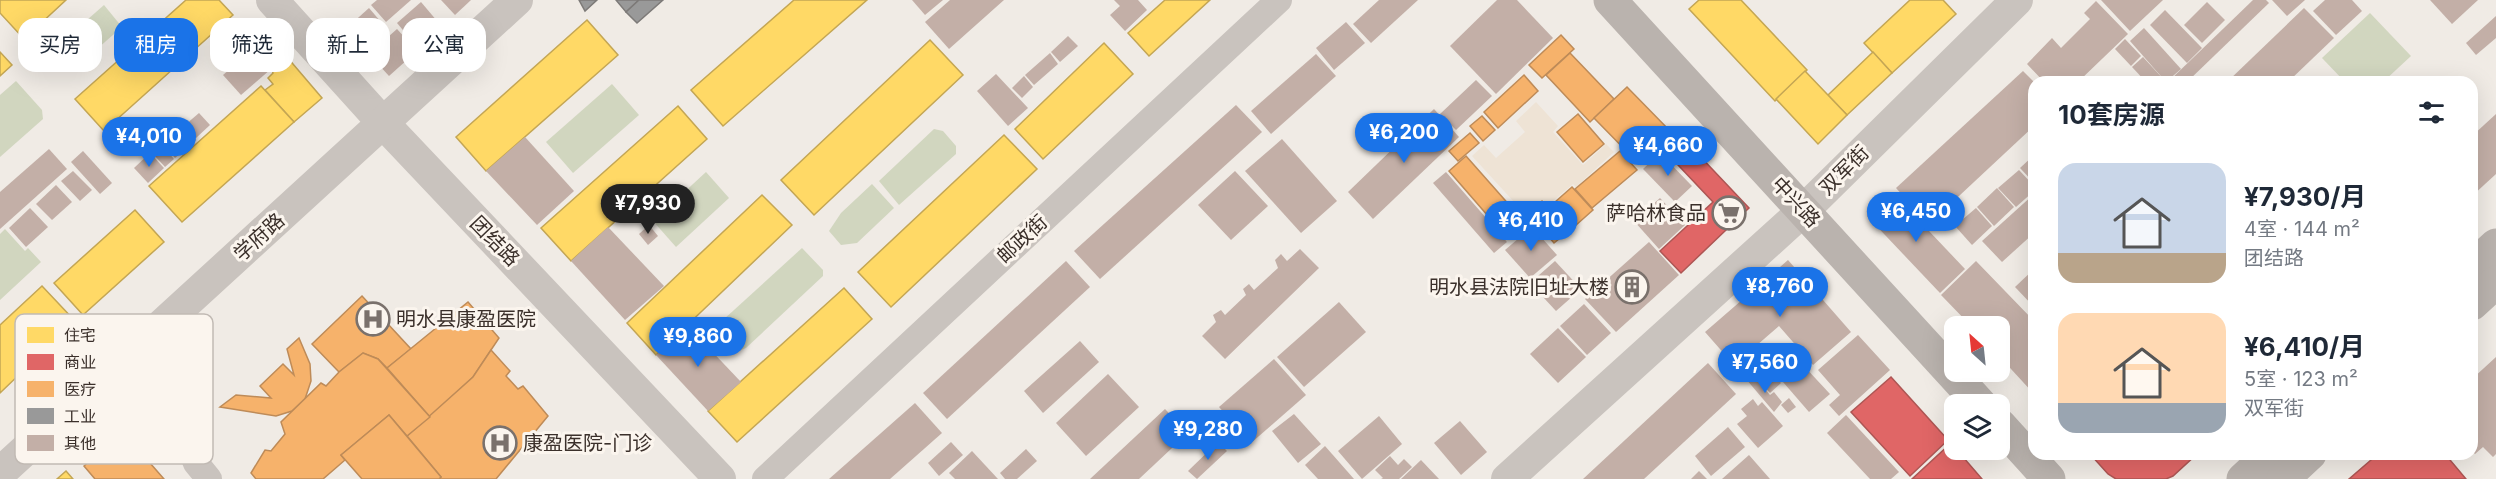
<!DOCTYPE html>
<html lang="zh">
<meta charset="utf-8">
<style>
:root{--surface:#fff;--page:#f6f6f7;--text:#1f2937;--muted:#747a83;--accent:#1a73e8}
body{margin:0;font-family:Inter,"Noto Sans SC",sans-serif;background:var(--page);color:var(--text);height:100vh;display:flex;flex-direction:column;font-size:22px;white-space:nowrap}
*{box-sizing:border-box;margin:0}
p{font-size:20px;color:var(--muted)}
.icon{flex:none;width:33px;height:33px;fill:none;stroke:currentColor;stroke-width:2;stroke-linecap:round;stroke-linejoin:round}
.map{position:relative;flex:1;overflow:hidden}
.details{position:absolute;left:2028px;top:76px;width:450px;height:384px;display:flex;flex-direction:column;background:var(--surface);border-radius:18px;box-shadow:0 6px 24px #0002}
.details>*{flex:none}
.top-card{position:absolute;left:18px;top:18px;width:570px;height:54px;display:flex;gap:12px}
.needle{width:39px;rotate:333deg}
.controls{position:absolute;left:1944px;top:316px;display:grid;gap:12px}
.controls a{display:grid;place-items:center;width:66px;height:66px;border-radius:12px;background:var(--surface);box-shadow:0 6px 24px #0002;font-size:30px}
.price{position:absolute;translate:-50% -51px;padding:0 14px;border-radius:21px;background:var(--accent);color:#fff;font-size:20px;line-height:39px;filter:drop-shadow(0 2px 3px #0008)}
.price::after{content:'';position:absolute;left:50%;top:36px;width:18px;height:14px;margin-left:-9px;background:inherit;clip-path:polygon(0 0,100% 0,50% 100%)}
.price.on{background:#222;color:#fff}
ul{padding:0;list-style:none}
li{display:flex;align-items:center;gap:18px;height:150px;padding:0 30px}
li span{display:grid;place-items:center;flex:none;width:168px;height:120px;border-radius:18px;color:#555}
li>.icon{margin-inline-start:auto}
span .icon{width:72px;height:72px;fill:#fffc;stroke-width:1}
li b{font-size:26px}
h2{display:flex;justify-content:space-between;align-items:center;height:72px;padding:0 30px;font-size:26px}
.chip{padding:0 21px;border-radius:18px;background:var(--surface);box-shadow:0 6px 24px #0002;font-size:21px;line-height:54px}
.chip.on{background:var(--accent);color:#fff}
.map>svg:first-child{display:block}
.green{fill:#d1d6bf}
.plaza{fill:#eee3d5}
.homes{fill:#ffd966;stroke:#c4a654;stroke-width:1.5}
.shops{fill:#e06666;stroke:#ae5654;stroke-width:1.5}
.health{fill:#f6b26b;stroke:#be8b58;stroke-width:1.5}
.industry{fill:#999;stroke:#7d7a78;stroke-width:1.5}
.building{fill:#c3afa7}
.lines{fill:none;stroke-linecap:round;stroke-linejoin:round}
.minor{stroke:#c9c3be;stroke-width:26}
.tertiary{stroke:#c9c3be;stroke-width:32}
.secondary{stroke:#bab3ae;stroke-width:33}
.labels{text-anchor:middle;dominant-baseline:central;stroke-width:6;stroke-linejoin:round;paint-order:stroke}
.street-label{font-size:20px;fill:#3b302b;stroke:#fbf5ee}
.poi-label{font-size:20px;fill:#3b302b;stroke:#fbf5ee;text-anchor:end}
.key{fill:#fbf5ee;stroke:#c1bab4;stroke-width:1.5}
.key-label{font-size:16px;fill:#3b302b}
</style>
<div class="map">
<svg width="2496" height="479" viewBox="0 0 2496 479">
<rect width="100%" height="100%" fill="#f0ebe5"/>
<g class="green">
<polygon points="104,5 122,27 72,71 53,50"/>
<polygon points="2370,13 2411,56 2383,82 2345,82 2322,58"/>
<polygon points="16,81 42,110 43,119 0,157 0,95"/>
<polygon points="612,84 639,115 573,173 546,142"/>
<polygon points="934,129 943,131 956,146 956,154 899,205 879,181"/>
<polygon points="706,172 729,198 676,247 653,221"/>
<polygon points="872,184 894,208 857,243 841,245 829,231 841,213"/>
<polygon points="5,229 25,251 28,248 41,262 0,300 0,234"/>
<polygon points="802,248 823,270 823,276 746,348 736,352 721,330 723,320"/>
</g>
<polygon class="plaza" points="1536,102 1558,126 1553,132 1583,165 1606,144 1614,152 1576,187 1573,184 1553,201 1557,206 1552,211 1543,200 1526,215 1472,156 1484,145 1496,158 1525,132 1516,121"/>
<g class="homes">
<polygon points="0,0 66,0 24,39 0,13"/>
<polygon points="186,0 219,0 233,15 104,131 75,99"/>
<polygon points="794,0 867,0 723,126 691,90"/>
<polygon points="1165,0 1210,0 1149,56 1128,33"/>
<polygon points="1699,0 1741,0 1807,70 1775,101 1689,9"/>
<polygon points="1910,0 1943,0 1956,14 1892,73 1864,43"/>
<polygon points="587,20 618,55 486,171 456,137"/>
<polygon points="930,40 963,75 814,215 781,180"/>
<polygon points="1104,43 1133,74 1043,159 1015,129"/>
<polygon points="0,52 12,65 0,76"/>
<polygon points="1873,52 1892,73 1847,115 1828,95"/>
<polygon points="287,57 322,98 294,122 265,90 273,84 268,78 273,73 272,70"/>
<polygon points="1805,71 1847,115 1818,144 1776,99"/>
<polygon points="261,86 294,122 182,222 149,186"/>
<polygon points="678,106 707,139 571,261 541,228"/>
<polygon points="1004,135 1037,169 891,307 858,272"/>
<polygon points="762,195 792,225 656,355 627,323"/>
<polygon points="135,210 164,242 83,315 54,283"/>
<polygon points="42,286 75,321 0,393 0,325"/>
<polygon points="844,288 872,319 737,442 708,411"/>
<polygon points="66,471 73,479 57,479"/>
</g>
<g class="shops">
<polygon points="1678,133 1749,208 1681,273 1660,251 1713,202 1662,148"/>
<polygon points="1891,377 1948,440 1910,476 1851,412"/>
<polygon points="1951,443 1954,450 1957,450 1982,479 1912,479"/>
<polygon points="2090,454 2197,454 2173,476 2166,479 2116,479 2108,474"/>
<polygon points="2378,454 2445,454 2466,479 2349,479"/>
</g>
<g class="health">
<polygon points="1561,35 1574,49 1542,78 1529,65"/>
<polygon points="1570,53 1614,99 1590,122 1546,75"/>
<polygon points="1524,75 1538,91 1498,128 1484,112"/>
<polygon points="1627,87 1671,132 1639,164 1594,118"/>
<polygon points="1578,114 1604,144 1583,162 1557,132"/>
<polygon points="1482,116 1495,130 1483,141 1470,126"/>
<polygon points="1470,133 1479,143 1458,161 1449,151"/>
<polygon points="1620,151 1637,170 1592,208 1575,189"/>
<polygon points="1466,156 1526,224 1508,239 1449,171"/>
<polygon points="1572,187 1593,210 1575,226 1555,202"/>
<polygon points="1542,201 1552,212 1540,222 1531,212"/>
<polygon points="1559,207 1575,226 1554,243 1538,224"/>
<polygon points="362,296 411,349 387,368 378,359 363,353 339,372 312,344"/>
<polygon points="468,302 499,338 473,377 430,417 387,368"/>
<polygon points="299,338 310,364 311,381 305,399 292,411 276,416 220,407 236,395 271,398 260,386 283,364 294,375 287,349"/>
<polygon points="491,350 510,371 506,376 518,389 523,386 548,416 496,479 439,479 441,477 407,436 473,377"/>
<polygon points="363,353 378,359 430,417 407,436 389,415 341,455 345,460 323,479 256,479 251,473 265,450 271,451 285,434 281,422 321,383 326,386 339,372"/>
<polygon points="389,415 441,477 439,479 362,479 341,455"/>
<polygon points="147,423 168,447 150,463 164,479 95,479 84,466 107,446 113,453"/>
</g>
<g class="industry">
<polygon points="579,0 597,0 585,11"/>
<polygon points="616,0 639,0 626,12"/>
<polygon points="639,0 663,0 637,23 626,12"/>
</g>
<g class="building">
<polygon points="377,0 411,0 386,22 371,5"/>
<polygon points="441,0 471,0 455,15"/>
<polygon points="912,0 943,0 925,15"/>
<polygon points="950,0 1004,0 949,49 925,22"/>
<polygon points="1114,0 1138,0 1147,10 1125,31 1110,15 1120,6"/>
<polygon points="1379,0 1418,0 1371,43 1353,24"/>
<polygon points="1497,0 1517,0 1553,38 1496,94 1450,46"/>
<polygon points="2101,0 2163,0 2130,31"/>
<polygon points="2253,0 2266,0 2269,3 2187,82 2168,82"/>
<polygon points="2272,0 2305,0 2287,16"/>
<polygon points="2325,0 2352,0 2362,11 2336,35 2313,11"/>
<polygon points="2430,0 2478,0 2452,24"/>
<polygon points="2096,1 2128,34 2078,82 2044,82 2027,64 2052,38 2061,48 2090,19 2084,13"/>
<polygon points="421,2 443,28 418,48 397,23"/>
<polygon points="2207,2 2225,20 2202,43 2184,25"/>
<polygon points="369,8 387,29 367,47 349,26"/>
<polygon points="2304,8 2334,38 2288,82 2227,82"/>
<polygon points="2165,10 2202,48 2187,63 2150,25"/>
<polygon points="2496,16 2496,38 2476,55 2466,43"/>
<polygon points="1346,22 1365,43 1334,70 1316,48"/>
<polygon points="2144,28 2181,69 2166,82 2130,41"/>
<polygon points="397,29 417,51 389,76 369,54"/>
<polygon points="1068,36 1078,46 1060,62 1051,52"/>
<polygon points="2125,39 2141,56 2131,66 2115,49"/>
<polygon points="260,43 278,63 241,95 223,75"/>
<polygon points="1050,53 1058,64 1034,85 1025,75"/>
<polygon points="1316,54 1336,76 1271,134 1251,111"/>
<polygon points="2143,57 2166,82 2146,82 2132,67"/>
<polygon points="2023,71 2034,82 2034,126 1929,224 1896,188"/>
<polygon points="996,74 1028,108 1008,126 977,91"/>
<polygon points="1024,76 1033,87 1022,98 1012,88"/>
<polygon points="1476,80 1492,96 1456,130 1440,114"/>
<polygon points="1236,105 1262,132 1100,279 1074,251"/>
<polygon points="1434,109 1459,137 1373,219 1348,192"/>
<polygon points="199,113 210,125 196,138 185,125"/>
<polygon points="2496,114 2496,174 2472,196 2472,136"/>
<polygon points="186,128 196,140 175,158 165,146"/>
<polygon points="525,137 574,191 537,225 486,171"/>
<polygon points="1282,139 1337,201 1301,233 1245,171"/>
<polygon points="163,146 174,159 165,167 154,155"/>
<polygon points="49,149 67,169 0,229 0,192"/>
<polygon points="83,151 112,183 100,194 71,162"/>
<polygon points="150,153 164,168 148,183 134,168"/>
<polygon points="1660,153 1692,186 1675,202 1643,169"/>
<polygon points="2034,155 2034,183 2020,168"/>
<polygon points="2019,170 2034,186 2034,191 2016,207 1998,188"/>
<polygon points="73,171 92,190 80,201 61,181"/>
<polygon points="1235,171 1268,206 1231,240 1198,205"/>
<polygon points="1446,172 1507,242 1494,253 1433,183"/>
<polygon points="56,185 72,202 52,220 36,204"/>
<polygon points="1997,188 2014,207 1994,226 1977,207"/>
<polygon points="1892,192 1965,269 1940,293 1867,216"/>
<polygon points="2034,194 2034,233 2002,262 1982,241"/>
<polygon points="1660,198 1685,225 1659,249 1634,221"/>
<polygon points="30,208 48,227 26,247 9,228"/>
<polygon points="1976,208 1992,226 1972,245 1955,226"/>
<polygon points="649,225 658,236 648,245 639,234"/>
<polygon points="608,227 664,286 625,320 571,261"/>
<polygon points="1532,227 1557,255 1530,278 1505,250"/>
<polygon points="1649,242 1679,275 1616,332 1585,299"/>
<polygon points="1300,249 1319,268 1225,359 1202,336 1216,322 1213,315 1221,310 1225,315 1246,295 1243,289 1249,284 1254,290 1278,268 1275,260 1281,254 1287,261"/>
<polygon points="1788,260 1851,332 1813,365 1779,326 1734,365 1705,332"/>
<polygon points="1066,261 1090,287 947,419 923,393"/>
<polygon points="1555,261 1581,289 1556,311 1530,283"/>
<polygon points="1976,261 2034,321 2034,394 2000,357 2000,327 1972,327 1941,295"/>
<polygon points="2034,269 2034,307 2015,287"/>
<polygon points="1339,302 1366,332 1304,387 1277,357"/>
<polygon points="1584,304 1611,333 1587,355 1560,326"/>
<polygon points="687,325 741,382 708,411 656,355"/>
<polygon points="1558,328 1586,357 1558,383 1530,354"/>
<polygon points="1858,335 1890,370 1839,416 1829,405 1840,395 1818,370"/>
<polygon points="1080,341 1099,362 1043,413 1024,391"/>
<polygon points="2496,357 2496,454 2493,457 2483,447 2475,454 2472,451 2472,379"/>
<polygon points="1274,359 1306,395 1251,443 1219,407"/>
<polygon points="1708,363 1736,394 1644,479 1583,479"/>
<polygon points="1803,365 1830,394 1809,412 1783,382"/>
<polygon points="1772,373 1781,383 1770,393 1761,383"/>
<polygon points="1108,374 1139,407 1086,456 1056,423"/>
<polygon points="1752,374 1770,395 1774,392 1782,402 1774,412 1746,379"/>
<polygon points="1789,398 1796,407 1788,413 1781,405"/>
<polygon points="1753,399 1758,406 1762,402 1783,426 1758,448 1737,424 1747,416 1741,409"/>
<polygon points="915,403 942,433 890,479 829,479"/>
<polygon points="1165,409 1188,433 1139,479 1090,479"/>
<polygon points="1294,414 1321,444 1298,463 1272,431"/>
<polygon points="1846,415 1899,472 1891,479 1870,479 1827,433"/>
<polygon points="1379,416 1402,444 1362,479 1338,451"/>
<polygon points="1460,421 1487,452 1461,475 1434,443"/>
<polygon points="1728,427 1745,447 1711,476 1695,456"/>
<polygon points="1226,434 1233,443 1229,447 1221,438"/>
<polygon points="951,442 963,455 939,476 928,463"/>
<polygon points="1218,442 1227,451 1197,479 1188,471"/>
<polygon points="1325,446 1354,479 1318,479 1305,465"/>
<polygon points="1026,449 1037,461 1017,479 1005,479 1000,473"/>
<polygon points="972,451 998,479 955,479 949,473"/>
<polygon points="1749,455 1770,479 1722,479"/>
<polygon points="1390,456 1398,465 1404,459 1412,467 1399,479 1381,479 1383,478 1375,470"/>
<polygon points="1421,460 1439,479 1401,479"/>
<polygon points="1699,471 1707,479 1691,479"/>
</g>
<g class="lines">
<g class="minor">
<polyline points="118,365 189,446 196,463 209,479"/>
<polyline points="765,479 1279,0"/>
</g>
<g class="tertiary">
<polyline points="272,0 384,124 720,479"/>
<polyline points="0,473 517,0"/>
<polyline points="1507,479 1804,210 2017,0"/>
</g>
<g class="secondary">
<polyline points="1610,0 1981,405"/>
<polyline points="2472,267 2496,245"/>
<polyline points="2472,304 2496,282"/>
<polyline points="2000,425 2049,479"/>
<polyline points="2243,479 2270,454"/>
<polyline points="2283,479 2310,454"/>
</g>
</g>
<defs>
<symbol id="supermarket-ring" viewBox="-11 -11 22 22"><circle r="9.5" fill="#fbf5ee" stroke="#7a716c" stroke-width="1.5"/><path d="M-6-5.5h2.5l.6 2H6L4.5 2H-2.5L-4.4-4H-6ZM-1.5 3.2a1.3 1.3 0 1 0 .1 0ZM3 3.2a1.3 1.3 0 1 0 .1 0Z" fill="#7a716c"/></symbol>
<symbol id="building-ring" viewBox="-11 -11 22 22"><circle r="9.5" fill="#fbf5ee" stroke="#7a716c" stroke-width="1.5"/><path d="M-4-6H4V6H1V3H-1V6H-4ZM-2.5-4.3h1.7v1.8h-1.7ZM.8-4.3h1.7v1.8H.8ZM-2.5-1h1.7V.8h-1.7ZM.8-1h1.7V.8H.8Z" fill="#7a716c"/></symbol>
<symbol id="hospital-ring" viewBox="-11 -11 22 22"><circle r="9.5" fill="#fbf5ee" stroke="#7a716c" stroke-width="1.5"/><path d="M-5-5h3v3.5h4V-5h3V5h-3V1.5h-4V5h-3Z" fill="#7a716c"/></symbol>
</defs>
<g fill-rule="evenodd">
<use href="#supermarket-ring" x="1710" y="194" width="38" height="38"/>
<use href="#building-ring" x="1613" y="268" width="38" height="38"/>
<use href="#hospital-ring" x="354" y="300" width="38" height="38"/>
<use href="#hospital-ring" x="481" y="424" width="38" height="38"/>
</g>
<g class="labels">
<g class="street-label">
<text transform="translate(1844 170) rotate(-45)">双军街</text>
<text transform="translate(1796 202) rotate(47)">中兴路</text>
<text transform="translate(259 237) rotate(-42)">学府路</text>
<text transform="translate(1022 239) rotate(-43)">邮政街</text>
<text transform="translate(495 241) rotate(46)">团结路</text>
</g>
<g class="poi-label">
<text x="1706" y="213">萨哈林食品</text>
<text x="1609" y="287">明水县法院旧址大楼</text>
<text x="396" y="319" text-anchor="start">明水县康盈医院</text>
<text x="523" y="443" text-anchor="start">康盈医院-门诊</text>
</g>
</g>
<rect x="15" y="314" width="198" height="150" rx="9" class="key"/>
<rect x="27" y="327" width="27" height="16" fill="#ffd966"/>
<rect x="27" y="354" width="27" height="16" fill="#e06666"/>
<rect x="27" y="381" width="27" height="16" fill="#f6b26b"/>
<rect x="27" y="408" width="27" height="16" fill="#999"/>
<rect x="27" y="435" width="27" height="16" fill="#c3afa7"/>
<g class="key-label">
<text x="64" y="341">住宅</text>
<text x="64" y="368">商业</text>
<text x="64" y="395">医疗</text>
<text x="64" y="422">工业</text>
<text x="64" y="449">其他</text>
</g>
</svg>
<div class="controls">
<a><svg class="needle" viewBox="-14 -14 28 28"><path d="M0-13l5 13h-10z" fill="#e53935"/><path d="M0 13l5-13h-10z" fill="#747a83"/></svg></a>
<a><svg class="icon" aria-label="layers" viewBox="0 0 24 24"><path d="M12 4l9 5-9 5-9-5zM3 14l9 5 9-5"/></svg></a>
</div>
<b class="price" style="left:1404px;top:164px">¥6,200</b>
<b class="price" style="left:149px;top:168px">¥4,010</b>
<b class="price" style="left:1668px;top:177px">¥4,660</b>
<b class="price on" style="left:648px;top:235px">¥7,930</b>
<b class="price" style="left:1916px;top:243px">¥6,450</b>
<b class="price" style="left:1531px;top:252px">¥6,410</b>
<b class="price" style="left:1780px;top:318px">¥8,760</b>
<b class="price" style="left:698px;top:368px">¥9,860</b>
<b class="price" style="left:1765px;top:394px">¥7,560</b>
<b class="price" style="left:1208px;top:461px">¥9,280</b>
<div class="top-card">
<a class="chip">买房</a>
<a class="chip on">租房</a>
<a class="chip">筛选</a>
<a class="chip">新上</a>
<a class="chip">公寓</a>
</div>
<section class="details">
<h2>10套房源<svg class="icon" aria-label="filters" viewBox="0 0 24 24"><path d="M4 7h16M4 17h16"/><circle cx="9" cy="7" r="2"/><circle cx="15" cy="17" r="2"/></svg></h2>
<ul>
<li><span style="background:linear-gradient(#c9d6e8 75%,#b9a48a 0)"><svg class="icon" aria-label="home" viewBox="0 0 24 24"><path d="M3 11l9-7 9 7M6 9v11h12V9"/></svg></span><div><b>¥7,930/月</b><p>4室 · 144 m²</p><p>团结路</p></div></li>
<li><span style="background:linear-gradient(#ffd9b3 75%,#9aa5b1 0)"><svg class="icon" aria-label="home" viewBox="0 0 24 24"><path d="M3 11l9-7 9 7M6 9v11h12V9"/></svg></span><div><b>¥6,410/月</b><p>5室 · 123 m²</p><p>双军街</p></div></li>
</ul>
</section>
</div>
